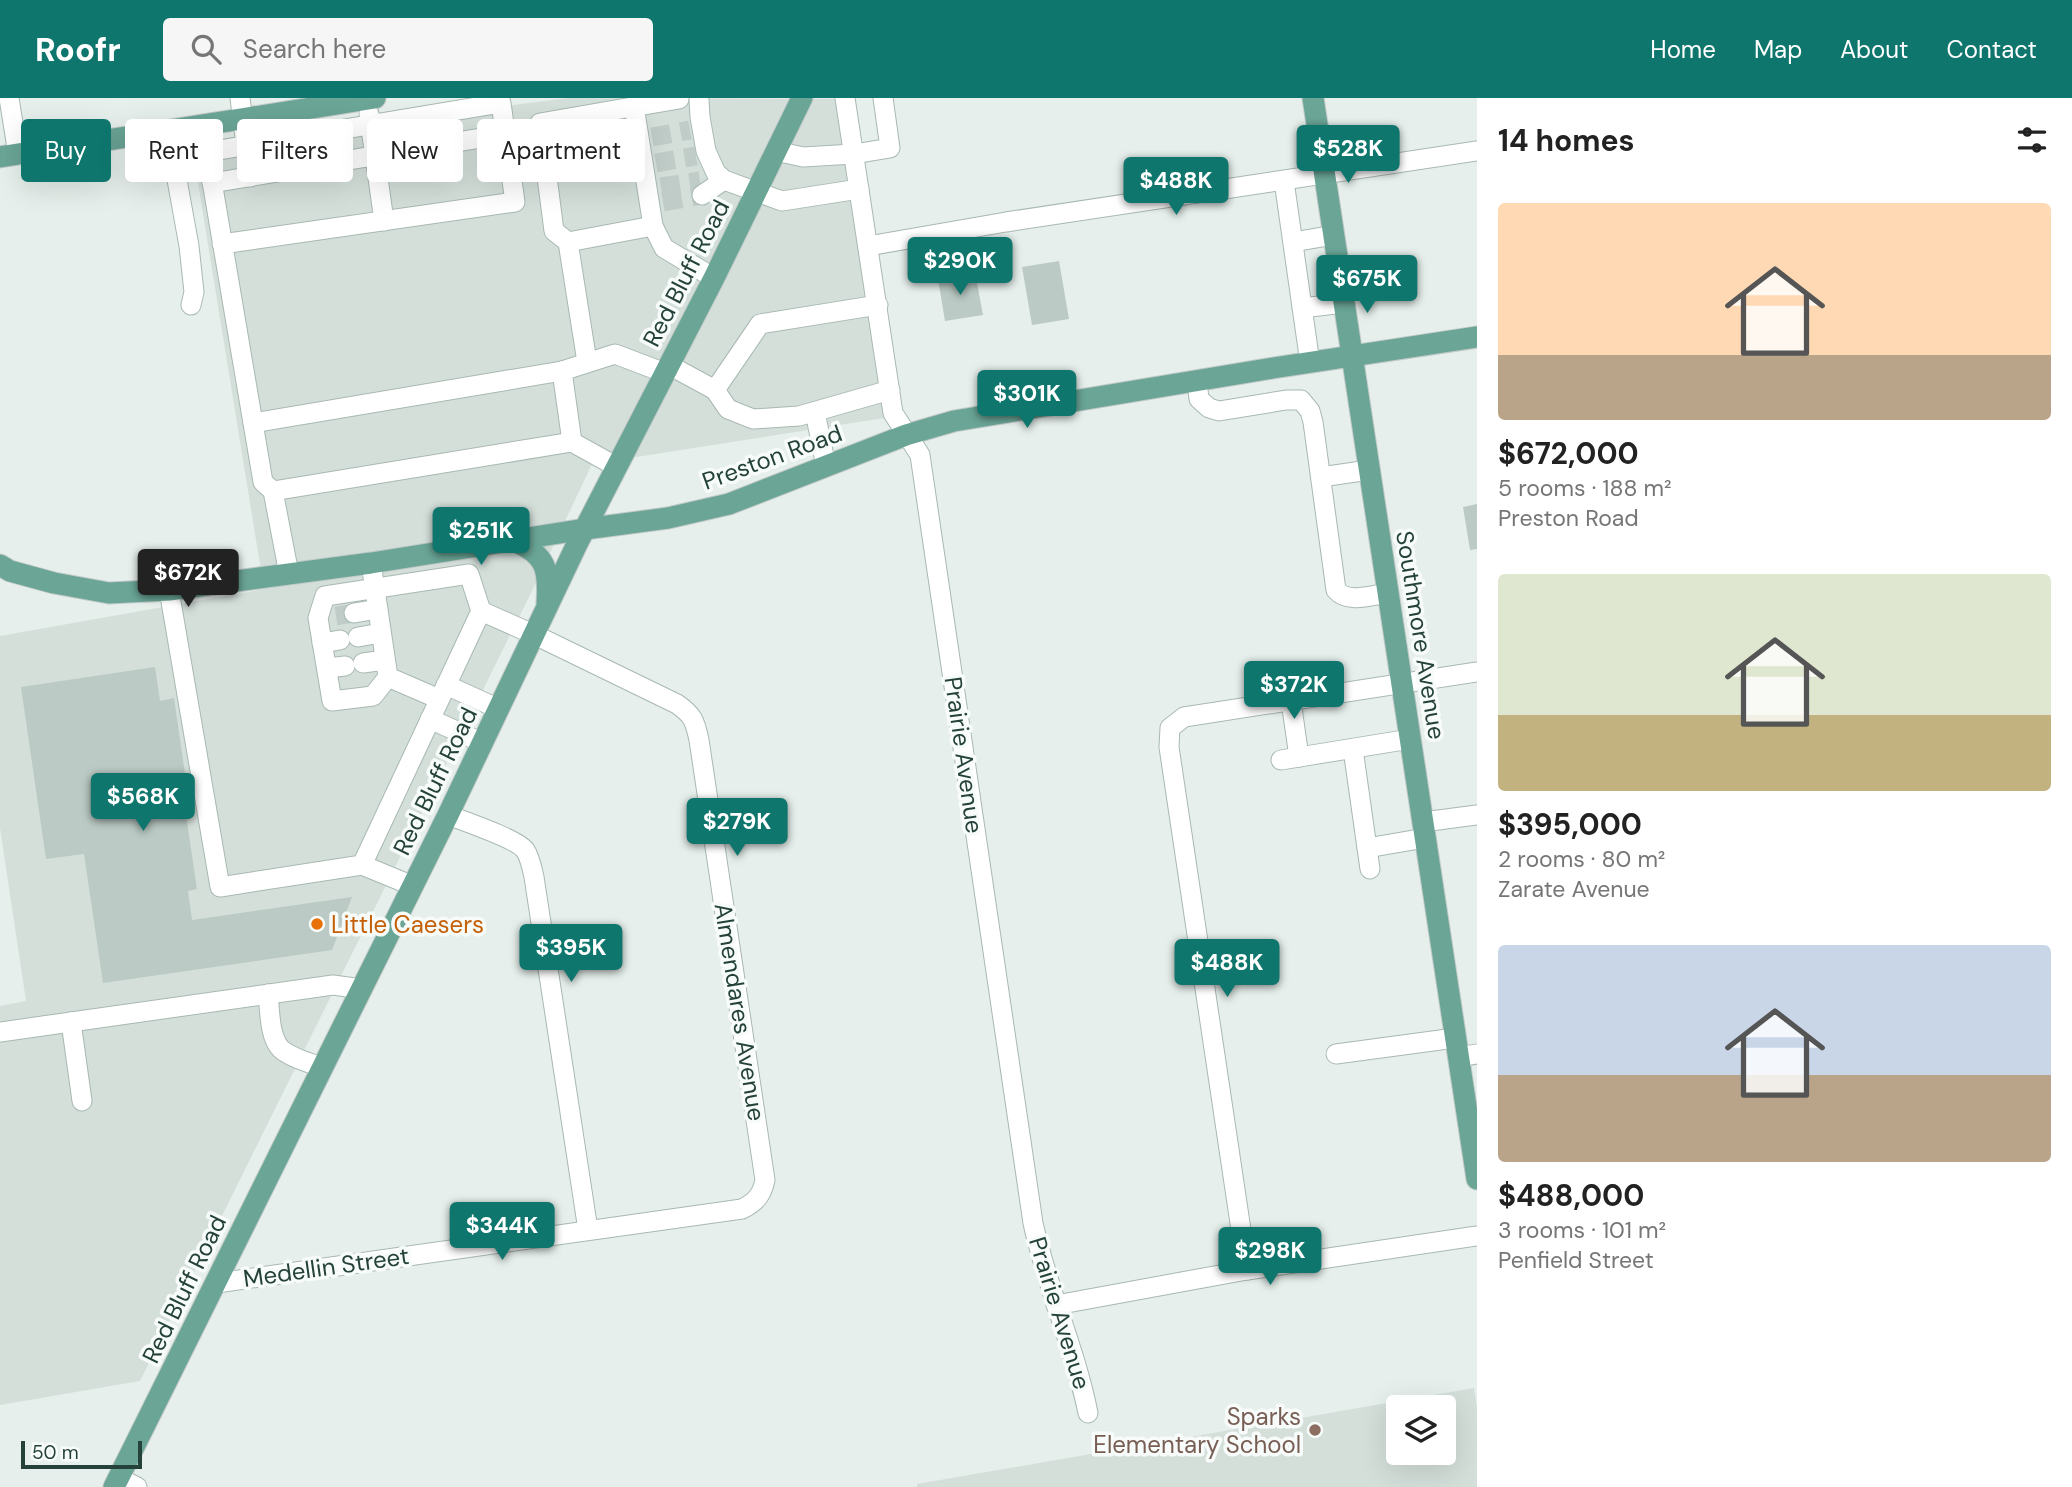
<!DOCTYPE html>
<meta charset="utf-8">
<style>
:root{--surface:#fff;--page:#f6f6f6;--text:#222;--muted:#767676;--accent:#0f766e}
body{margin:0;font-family:"DM Sans",sans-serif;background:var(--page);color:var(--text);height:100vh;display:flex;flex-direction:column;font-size:26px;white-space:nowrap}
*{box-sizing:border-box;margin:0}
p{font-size:23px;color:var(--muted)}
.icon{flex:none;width:38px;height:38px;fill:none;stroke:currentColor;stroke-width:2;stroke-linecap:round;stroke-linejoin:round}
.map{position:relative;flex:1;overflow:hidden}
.side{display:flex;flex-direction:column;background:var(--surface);width:595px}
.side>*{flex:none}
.banner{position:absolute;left:21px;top:21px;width:665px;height:63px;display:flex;gap:14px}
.buttons{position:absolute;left:1386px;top:1297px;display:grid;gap:14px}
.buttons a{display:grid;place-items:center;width:70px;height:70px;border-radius:7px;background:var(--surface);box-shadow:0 7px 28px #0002;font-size:35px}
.scale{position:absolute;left:21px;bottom:18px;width:121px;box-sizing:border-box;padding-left:7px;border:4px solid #24423a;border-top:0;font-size:19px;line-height:24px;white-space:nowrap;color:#24423a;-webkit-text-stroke:5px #f7fbf9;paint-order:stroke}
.price{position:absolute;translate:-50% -60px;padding:0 16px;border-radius:7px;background:var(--accent);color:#fff;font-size:23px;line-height:46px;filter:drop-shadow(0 2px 4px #0008)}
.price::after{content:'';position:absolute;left:50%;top:42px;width:21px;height:16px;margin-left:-10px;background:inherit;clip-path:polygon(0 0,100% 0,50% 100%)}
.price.active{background:#222;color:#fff}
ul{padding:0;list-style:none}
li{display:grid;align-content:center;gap:14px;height:371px;padding:0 21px}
li span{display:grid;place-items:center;height:217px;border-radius:7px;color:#555}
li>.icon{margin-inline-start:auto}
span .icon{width:126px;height:126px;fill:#fffc;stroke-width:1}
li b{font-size:30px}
h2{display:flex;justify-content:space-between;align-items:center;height:84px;padding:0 21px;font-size:30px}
.chip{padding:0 24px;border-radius:7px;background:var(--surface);box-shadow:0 7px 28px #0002;font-size:24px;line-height:63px}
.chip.active{background:var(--accent);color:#fff}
header{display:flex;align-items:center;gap:42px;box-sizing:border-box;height:98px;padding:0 35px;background:var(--accent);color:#fff}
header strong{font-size:33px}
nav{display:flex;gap:38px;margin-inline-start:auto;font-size:24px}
.search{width:490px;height:63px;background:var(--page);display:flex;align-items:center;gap:18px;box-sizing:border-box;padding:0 24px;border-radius:7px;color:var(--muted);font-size:26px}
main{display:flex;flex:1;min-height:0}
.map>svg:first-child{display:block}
.built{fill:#d4dfda;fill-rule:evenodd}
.building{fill:#bbcac4}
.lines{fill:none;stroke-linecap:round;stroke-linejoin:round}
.minor-tunnel{stroke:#bfccc8;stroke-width:19;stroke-dasharray:19 10;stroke-linecap:butt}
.minor-casing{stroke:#a8b8b2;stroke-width:21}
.major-casing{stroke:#c2cac8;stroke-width:23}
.minor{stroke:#fff;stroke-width:19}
.major{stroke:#6aa596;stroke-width:21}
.food-dot{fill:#e8710a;stroke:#f7fbf9;stroke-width:2.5}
.education-dot{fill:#8d6e63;stroke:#f7fbf9;stroke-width:2.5}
.labels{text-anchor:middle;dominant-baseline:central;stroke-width:7;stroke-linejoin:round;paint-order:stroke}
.street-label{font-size:24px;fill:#24423a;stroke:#f7fbf9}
.food-label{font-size:24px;fill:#c56008;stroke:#f7fbf9;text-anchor:start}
.education-label{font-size:24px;fill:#785e54;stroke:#f7fbf9;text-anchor:end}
</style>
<header>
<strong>Roofr</strong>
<div class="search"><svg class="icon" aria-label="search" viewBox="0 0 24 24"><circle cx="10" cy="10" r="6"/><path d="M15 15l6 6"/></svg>Search here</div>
<nav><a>Home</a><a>Map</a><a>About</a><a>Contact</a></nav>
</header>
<main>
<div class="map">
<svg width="1477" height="1389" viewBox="0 0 1477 1389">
<rect width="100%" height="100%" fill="#e6efeb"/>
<g class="built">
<polygon points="568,0 835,1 884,320 592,366 532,493 140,1283 0,1307 0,908 26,903 0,730 0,538 264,491 192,48"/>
<path d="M1474,1290L1477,1309V1389H917V1386ZM1444,1309V1354H1398V1309Z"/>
</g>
<g class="building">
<polygon points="1059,163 1069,221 1032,227 1022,169"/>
<polygon points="975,174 983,217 945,223 938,181"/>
<polygon points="1477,406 1477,451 1470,452 1463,409"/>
<polygon points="155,569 160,603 174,600 185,676 180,677 197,791 188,793 192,822 352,799 332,852 103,885 84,756 46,761 21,589"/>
</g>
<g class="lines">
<g class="minor-tunnel">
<polyline points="652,39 690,32"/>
<polyline points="656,65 696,58"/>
<polyline points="661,89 700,83"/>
<polyline points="663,104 702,97"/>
<polyline points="336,518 354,515"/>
</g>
<defs>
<g id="minor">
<polyline points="9,0 18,56"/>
<polyline points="240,0 250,79"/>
<path d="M845,0L893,315L920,357L1033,1125C1047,1190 1075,1250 1088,1315"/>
<polyline points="699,2 700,19 706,53 716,75 724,82 782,103 859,91"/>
<polyline points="369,16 384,123"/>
<polyline points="168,32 189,148 194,194 191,207"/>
<polyline points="776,53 803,59 854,56 890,50 883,0"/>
<polyline points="173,59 207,54"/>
<polyline points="1284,83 1310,265"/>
<polyline points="212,85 505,36"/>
<polyline points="702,97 724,82"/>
<polyline points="653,128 664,150 714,180"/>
<polyline points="568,144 554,133 540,25 679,1"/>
<polyline points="1293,144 1334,137"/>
<polyline points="222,146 515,104 501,5 207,54 263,384 273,393 289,476"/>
<polyline points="868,148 1006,124 1477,53"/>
<polyline points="1302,210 1344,205"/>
<polyline points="587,264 568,144 653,128 634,8"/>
<polyline points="669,267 715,292 728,311 753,321 799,318 890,292"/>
<path d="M1197,283L1199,301L1209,310L1219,313L1286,302H1301L1310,313L1313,324L1336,492C1348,506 1372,497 1388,495"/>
<polyline points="715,292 760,226 878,207"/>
<polyline points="815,314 826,368"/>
<polyline points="253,325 562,273 615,256 665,275"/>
<polyline points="572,344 617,369"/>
<polyline points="1321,379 1369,372"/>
<polyline points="273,393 572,344 562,273"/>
<polyline points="371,465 388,579 439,601"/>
<polyline points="169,492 220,789 362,767 481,513"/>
<polyline points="354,515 378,511"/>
<polyline points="358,539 381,535"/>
<polyline points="322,545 340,542"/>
<polyline points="363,565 385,562"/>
<polyline points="327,570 345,568"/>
<polyline points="446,587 499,611"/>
<polyline points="1291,603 1299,659"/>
<polyline points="430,621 483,645"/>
<polyline points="1353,651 1370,771"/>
<polyline points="1281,662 1410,641"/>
<path d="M448,717C463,723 517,741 525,752C530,759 532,770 534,779L588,1132"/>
<polyline points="1423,724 1477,717"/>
<polyline points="1367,750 1425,740"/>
<polyline points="362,767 413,788"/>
<path d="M268,896C270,912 269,939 281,951C291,960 311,965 323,970"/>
<polyline points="71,924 82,1003"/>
<polyline points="0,934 333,887 362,891"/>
<polyline points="1336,956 1455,940"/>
<polyline points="1458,959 1477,956"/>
<polyline points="1247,1172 1169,649 1170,630 1184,619 1477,574"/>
<path d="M217,1185L742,1111C756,1104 762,1097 765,1082L699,642C695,623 693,617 677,606L535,537L481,513L469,476L325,498L318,520L332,603L373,598L388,579"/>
<polyline points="1056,1207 1247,1172 1477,1138"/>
<polyline points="119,1380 137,1389"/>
</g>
<g id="major">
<polyline points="1313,0 1477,1081"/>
<polyline points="0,59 375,0"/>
<path d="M514,443C547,457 549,472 547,505"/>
<polyline points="0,467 10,473 54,485 109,495 169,492 371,465 585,431 668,420 729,406 906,337 954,323 1273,270 1477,239"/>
<polyline points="114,1389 448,717 577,446 714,180 802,0"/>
</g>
</defs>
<use href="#minor" class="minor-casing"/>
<use href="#major" class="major-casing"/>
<use href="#minor" class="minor"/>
<use href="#major" class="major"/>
</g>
<circle class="food-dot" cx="317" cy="826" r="7"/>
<circle class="education-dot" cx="1315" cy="1332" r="7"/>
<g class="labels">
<g class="street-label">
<text transform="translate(686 175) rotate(-63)">Red Bluff Road</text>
<text transform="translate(772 359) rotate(-20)">Preston Road</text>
<text transform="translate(1421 537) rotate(81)">Southmore Avenue</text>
<text transform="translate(964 657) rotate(82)">Prairie Avenue</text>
<text transform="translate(435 683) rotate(-64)">Red Bluff Road</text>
<text transform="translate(740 914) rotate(81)">Almendares Avenue</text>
<text transform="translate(326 1169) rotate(-8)">Medellin Street</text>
<text transform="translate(184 1191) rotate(-64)">Red Bluff Road</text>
<text transform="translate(1060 1215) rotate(73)">Prairie Avenue</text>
</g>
<g class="food-label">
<text x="331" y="826">Little Caesers</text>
</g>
<g class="education-label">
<text x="1301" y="1318">Sparks<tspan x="1301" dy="28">Elementary School</tspan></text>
</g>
</g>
</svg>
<div class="buttons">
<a><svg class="icon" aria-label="layers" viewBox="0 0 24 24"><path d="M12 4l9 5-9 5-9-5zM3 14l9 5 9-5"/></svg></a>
</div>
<div class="scale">50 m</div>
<b class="price" style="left:1348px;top:87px">$528K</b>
<b class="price" style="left:1176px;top:119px">$488K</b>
<b class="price" style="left:960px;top:199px">$290K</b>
<b class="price" style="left:1367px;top:217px">$675K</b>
<b class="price" style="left:1027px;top:332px">$301K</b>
<b class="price" style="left:481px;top:469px">$251K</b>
<b class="price active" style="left:188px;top:511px">$672K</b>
<b class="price" style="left:1294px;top:623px">$372K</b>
<b class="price" style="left:143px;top:735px">$568K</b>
<b class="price" style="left:737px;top:760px">$279K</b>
<b class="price" style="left:571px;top:886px">$395K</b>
<b class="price" style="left:1227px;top:901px">$488K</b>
<b class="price" style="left:502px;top:1164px">$344K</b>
<b class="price" style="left:1270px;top:1189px">$298K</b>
<div class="banner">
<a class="chip active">Buy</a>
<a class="chip">Rent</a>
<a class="chip">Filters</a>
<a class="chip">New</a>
<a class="chip">Apartment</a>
</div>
</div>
<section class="side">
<h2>14 homes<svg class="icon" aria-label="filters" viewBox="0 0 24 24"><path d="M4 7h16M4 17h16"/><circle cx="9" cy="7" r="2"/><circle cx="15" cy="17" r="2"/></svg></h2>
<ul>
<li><span style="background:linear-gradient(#ffd9b3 70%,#b9a48a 0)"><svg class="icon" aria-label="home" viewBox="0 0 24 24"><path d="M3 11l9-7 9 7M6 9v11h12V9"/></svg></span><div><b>$672,000</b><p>5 rooms · 188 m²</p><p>Preston Road</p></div></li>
<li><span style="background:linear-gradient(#dfe7d0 65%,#c2b280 0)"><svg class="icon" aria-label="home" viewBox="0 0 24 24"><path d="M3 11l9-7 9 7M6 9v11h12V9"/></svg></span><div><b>$395,000</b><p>2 rooms · 80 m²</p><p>Zarate Avenue</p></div></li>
<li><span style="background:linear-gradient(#c9d6e8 60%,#b9a48a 0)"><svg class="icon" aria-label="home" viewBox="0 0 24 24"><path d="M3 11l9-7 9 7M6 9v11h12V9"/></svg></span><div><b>$488,000</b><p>3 rooms · 101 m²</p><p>Penfield Street</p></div></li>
</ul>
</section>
</main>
